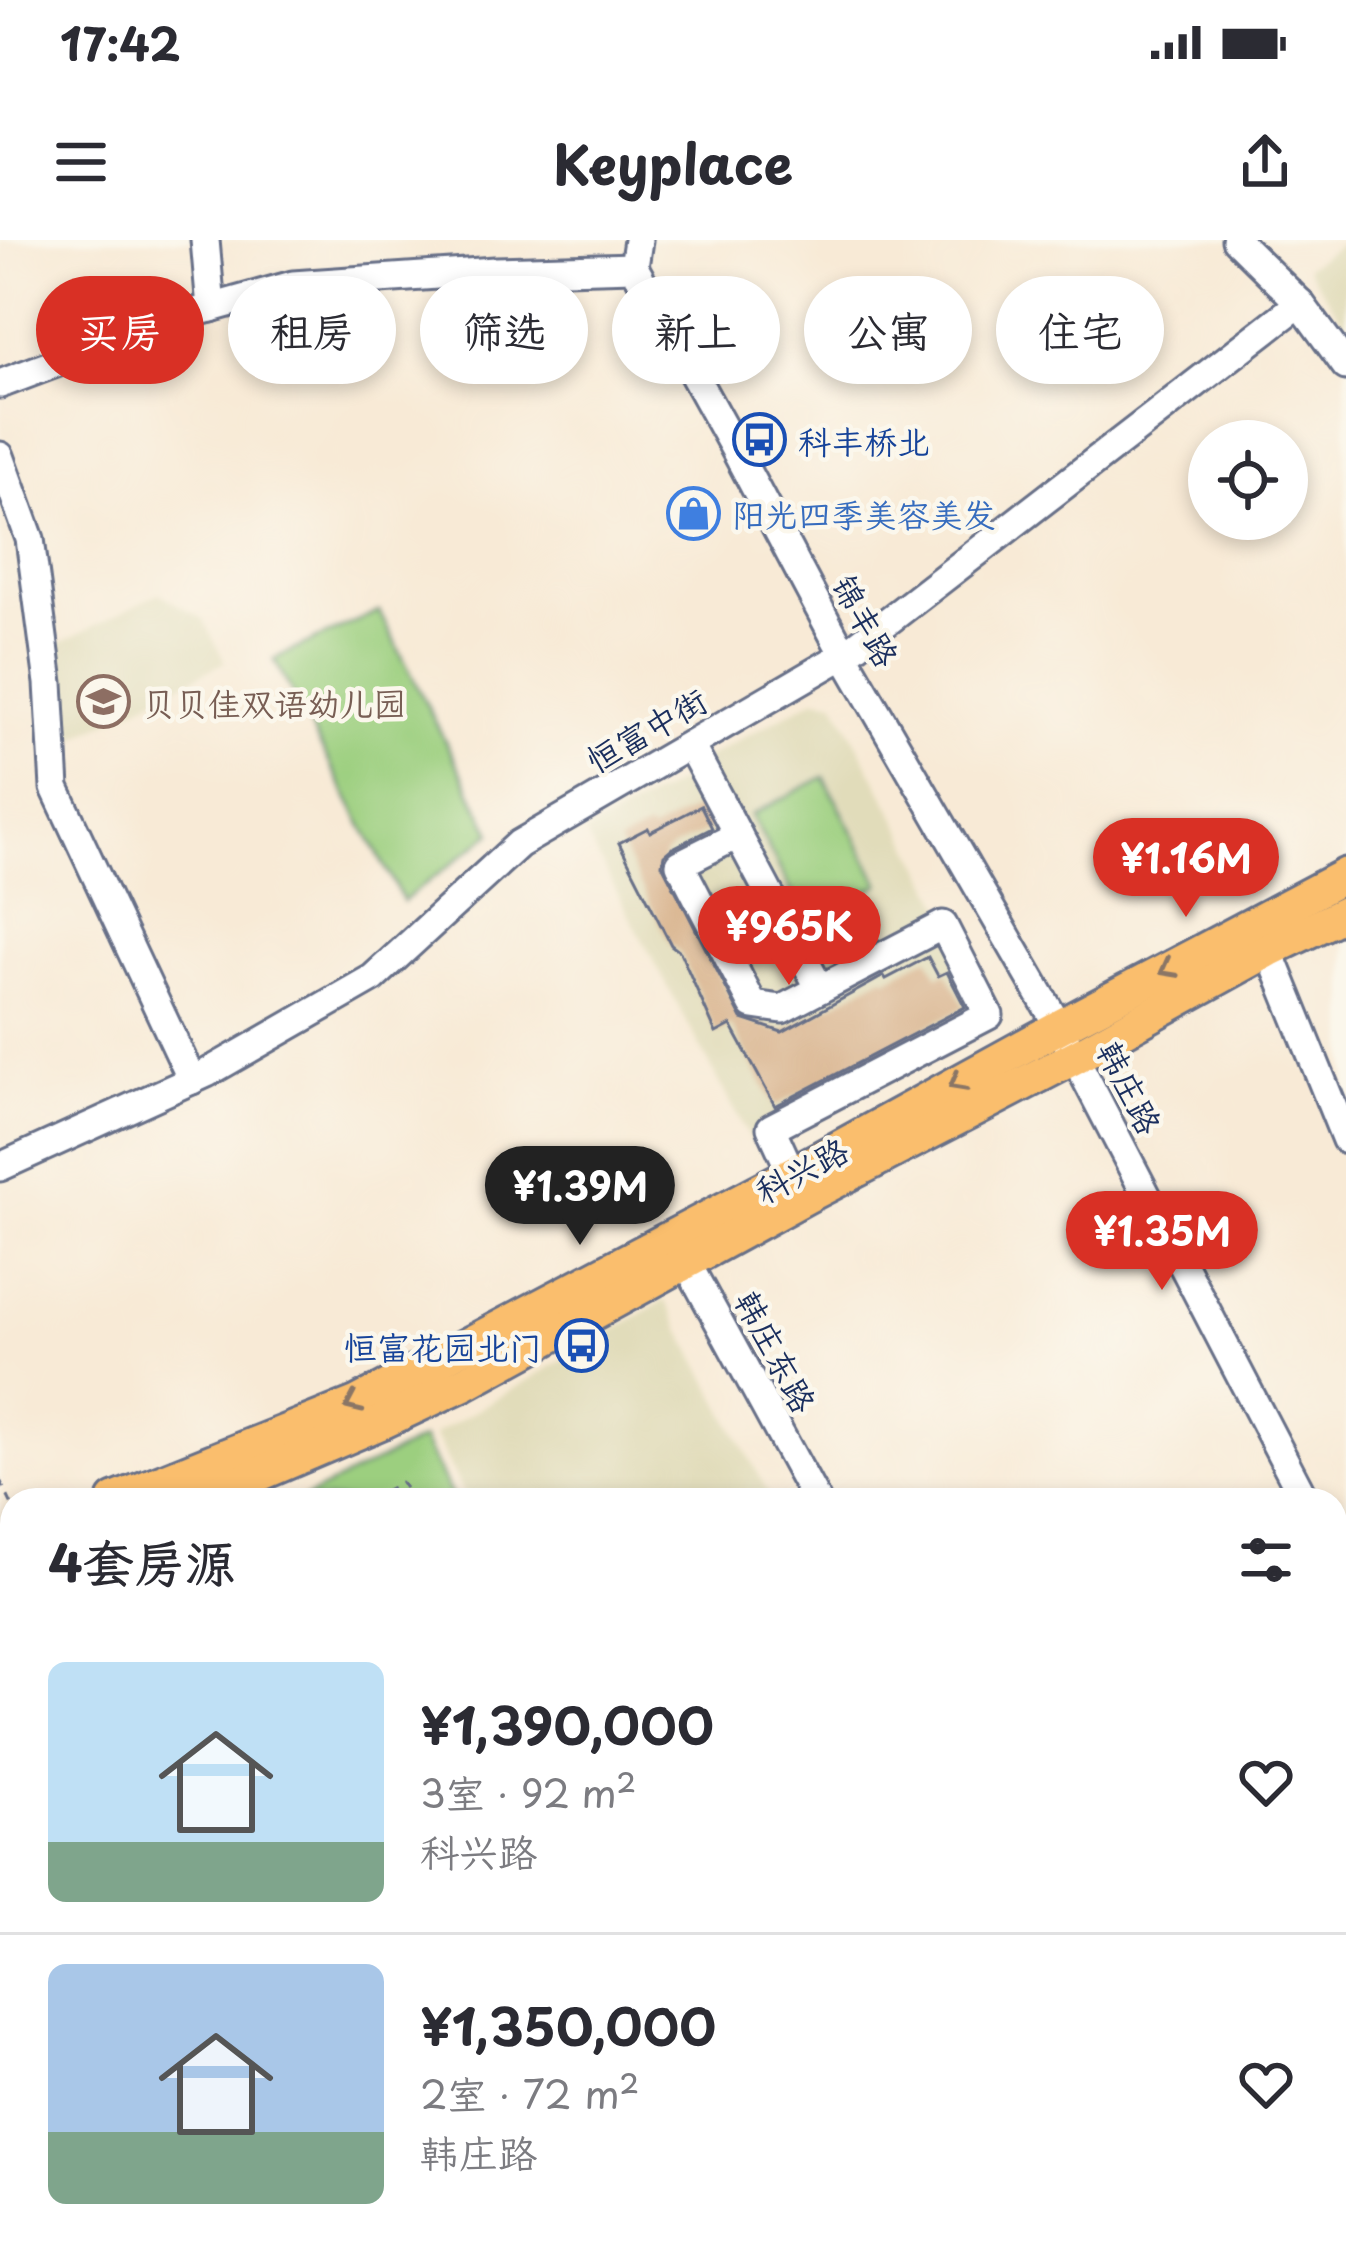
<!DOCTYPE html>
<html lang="zh">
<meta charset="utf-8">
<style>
:root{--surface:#fff;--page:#f2f2f3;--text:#2b2b33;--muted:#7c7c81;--line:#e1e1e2;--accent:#d93025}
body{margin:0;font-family:"Playpen Sans","LXGW WenKai TC",sans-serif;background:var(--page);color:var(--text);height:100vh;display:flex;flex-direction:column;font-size:45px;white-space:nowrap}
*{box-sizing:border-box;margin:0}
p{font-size:39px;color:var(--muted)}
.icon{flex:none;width:66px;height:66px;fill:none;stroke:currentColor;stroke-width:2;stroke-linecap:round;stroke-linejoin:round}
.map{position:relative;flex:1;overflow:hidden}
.details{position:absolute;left:0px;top:1248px;width:1347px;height:768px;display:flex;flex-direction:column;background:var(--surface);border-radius:36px 36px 0 0;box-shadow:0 6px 18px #0003}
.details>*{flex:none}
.banner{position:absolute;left:36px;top:36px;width:1275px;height:108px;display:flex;gap:24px}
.fabs{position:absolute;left:1188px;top:180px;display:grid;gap:24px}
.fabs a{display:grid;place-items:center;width:120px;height:120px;border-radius:50%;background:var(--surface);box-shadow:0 6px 18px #0003;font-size:60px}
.price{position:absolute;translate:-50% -102px;padding:0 27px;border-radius:42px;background:var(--accent);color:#fff;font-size:39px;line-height:78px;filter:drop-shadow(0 3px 6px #0008)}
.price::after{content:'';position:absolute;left:50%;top:72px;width:36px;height:27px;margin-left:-18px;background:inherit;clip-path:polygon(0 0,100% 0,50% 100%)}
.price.on{background:#222;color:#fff}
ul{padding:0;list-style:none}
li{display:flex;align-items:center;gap:36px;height:300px;padding:0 48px}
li+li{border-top:3px solid var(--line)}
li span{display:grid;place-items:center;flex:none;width:336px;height:240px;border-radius:18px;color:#555}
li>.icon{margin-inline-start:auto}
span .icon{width:144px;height:144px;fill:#fffc;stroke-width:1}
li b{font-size:51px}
h2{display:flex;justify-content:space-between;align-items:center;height:144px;padding:0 48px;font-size:51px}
.tag{padding:0 42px;border-radius:54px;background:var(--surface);box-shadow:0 6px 18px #0003;font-size:42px;line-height:108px}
.tag.on{background:var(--accent);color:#fff}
.status{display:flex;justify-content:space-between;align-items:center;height:84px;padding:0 60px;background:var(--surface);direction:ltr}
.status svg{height:33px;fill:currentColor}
header{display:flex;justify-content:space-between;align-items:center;height:156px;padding:0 48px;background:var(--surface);font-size:54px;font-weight:700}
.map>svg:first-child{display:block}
.built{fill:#e1dcba}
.green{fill:#9ccf7f;stroke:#5c7f6e;stroke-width:3}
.building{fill:#d8b28c}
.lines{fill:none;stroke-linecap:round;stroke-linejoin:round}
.minor-casing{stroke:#687088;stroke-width:33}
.major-casing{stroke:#687088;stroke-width:39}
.path{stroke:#687088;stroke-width:3;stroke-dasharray:9 9;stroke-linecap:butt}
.minor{stroke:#fff;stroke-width:27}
.major{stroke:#fabe6d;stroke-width:33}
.oneway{stroke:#8a7666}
.labels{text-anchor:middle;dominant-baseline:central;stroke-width:9;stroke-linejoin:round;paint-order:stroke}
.transit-label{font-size:33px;fill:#164399;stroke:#fbf7ec;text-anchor:start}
.shop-label{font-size:33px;fill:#366cbe;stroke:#fbf7ec;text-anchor:start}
.street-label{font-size:33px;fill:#1b2f5e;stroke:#fbf7ec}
.education-label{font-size:33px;fill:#785e54;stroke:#fbf7ec;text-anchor:start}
</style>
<div class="status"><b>17:42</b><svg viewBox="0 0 49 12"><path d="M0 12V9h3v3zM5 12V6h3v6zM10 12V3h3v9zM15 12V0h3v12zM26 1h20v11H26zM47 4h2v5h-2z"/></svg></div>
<header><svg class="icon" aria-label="menu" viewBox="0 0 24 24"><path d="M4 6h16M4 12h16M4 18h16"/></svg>Keyplace<svg class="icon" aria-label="share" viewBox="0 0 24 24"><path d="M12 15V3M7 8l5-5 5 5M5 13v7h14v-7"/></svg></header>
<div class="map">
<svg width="1346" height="2016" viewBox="0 0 1346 2016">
<rect width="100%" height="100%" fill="#fbf7ec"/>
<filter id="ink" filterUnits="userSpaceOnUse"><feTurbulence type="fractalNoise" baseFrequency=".00833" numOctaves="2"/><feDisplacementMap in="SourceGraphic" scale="24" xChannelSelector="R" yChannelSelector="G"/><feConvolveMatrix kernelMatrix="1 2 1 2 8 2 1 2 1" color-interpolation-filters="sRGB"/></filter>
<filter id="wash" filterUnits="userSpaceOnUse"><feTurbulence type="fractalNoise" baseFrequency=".004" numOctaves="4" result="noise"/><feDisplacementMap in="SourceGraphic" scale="48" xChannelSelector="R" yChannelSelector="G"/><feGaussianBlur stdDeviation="2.7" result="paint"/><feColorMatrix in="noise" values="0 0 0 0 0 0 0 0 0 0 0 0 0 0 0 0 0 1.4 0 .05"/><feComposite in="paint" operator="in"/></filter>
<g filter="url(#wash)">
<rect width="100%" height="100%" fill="#f8ead6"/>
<g class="built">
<polygon points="1346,1 1346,85 1306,27"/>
<polygon points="159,353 203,379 225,422 65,503 55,406"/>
<polygon points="816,458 835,461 999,773 994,787 753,905 585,593 704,529 701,521"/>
<polygon points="665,1060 772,1260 467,1260 434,1195"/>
</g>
<g class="green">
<polygon points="379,371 492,593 403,661 274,419"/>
<polygon points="824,537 880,644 808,682 751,575"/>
<polygon points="422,1199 454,1260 300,1260"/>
<polygon points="400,2004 1152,2004 1130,2016 406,2016"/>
</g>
<g id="blocks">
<polygon class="building" points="701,566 712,588 671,609 664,615 662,624 742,779 782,792 884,736 886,739 928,717 938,736 947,732 965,767 775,866 731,785 716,793 680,712 671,705 619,603 648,588 650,592"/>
</g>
</g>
<g filter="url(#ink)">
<use href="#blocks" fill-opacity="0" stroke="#687088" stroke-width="3"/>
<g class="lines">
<defs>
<g id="minor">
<polyline points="205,0 211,68"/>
<polyline points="638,0 634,27 732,204 844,415 1059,787 1305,1260"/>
<polyline points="1236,0 1300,63 1346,126"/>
<polyline points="0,144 178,77 293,45 495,31 634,27"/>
<polyline points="0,216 30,299 49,443 55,548 192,840"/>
<polyline points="690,505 820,749 943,685 989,775 771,888 792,934"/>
<polyline points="738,595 680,624 753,765 782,769 820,749"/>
<polyline points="1269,710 1346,900"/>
<polyline points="0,927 207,833 373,738 519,604 844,415 1300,63"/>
<polyline points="677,1005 816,1260"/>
<polyline points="1335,1319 1346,1340"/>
<polyline points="1335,1485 1346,1478"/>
<polyline points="235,2004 241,2016"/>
<polyline points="1224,2004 1231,2016"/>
</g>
<g id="major">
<polyline points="115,1260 357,1163 795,932 1059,787 1346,635"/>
<polyline points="198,1260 384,1181 465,1143 807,956 1075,817 1269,710 1346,673"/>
<polyline points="0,1314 12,1343"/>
<polyline points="0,1433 12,1459"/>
<polyline points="280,2004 286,2016"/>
<polyline points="326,2004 332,2016"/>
</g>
</defs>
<use href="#minor" class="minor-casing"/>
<use href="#major" class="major-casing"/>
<g class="path">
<polyline points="0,1240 12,1265"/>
<polyline points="368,1260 401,1242 412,1260"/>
<polyline points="0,1507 12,1533"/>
<polyline points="368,2004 375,2016"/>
<polyline points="488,2004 497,2016"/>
<polyline points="845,2004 852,2004"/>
<polyline points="608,2016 630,2004"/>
</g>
<use href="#minor" class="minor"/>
<use href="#major" class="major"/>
</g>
<defs><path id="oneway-chevron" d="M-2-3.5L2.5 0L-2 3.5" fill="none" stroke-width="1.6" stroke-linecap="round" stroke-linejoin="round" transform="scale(3)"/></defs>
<g class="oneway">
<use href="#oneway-chevron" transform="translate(1168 729) rotate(152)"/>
<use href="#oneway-chevron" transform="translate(957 843) rotate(151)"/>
<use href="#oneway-chevron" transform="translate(353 1164) rotate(156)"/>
</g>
</g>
<defs>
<symbol id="bus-ring" viewBox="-11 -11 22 22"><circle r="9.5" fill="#fbf7ec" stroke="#1a4fb4" stroke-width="1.5"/><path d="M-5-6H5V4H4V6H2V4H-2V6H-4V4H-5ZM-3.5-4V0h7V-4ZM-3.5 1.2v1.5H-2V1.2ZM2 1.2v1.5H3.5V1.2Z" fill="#1a4fb4"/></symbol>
<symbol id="shop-ring" viewBox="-11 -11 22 22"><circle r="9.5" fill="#fbf7ec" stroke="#3f7fe0" stroke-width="1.5"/><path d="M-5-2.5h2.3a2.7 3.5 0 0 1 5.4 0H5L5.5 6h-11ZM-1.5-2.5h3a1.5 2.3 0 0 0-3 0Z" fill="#3f7fe0"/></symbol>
<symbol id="school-ring" viewBox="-11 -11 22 22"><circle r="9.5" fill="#fbf7ec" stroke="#8d6e63" stroke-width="1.5"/><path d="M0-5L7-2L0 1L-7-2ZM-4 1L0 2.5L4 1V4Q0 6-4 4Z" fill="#8d6e63"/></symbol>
</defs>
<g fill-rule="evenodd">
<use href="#bus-ring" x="730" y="170" width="59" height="59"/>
<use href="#shop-ring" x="664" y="244" width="59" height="59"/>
<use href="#school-ring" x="74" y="432" width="59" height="59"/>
<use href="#bus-ring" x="552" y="1076" width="59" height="59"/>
</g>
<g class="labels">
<g class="transit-label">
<text x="798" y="200">科丰桥北</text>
<text x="542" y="1106" text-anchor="end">恒富花园北门</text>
</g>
<g class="shop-label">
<text x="732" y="273">阳光四季美容美发</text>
</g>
<g class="street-label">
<text transform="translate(867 380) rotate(61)">锦丰路</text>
<text transform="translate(646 489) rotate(-30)">恒富中街</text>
<text transform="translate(1131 847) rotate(63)">韩庄路</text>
<text transform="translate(801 929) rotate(-28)">科兴路</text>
<text transform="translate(777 1111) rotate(62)">韩庄东路</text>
</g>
<g class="education-label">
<text x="142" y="462">贝贝佳双语幼儿园</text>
</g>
</g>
</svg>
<div class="fabs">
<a><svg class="icon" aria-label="locate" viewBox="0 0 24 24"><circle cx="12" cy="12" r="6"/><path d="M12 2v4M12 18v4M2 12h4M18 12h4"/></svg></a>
</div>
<b class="price" style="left:1186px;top:680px">¥1.16M</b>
<b class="price" style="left:789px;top:748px">¥965K</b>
<b class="price on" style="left:580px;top:1008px">¥1.39M</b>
<b class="price" style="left:1162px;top:1053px">¥1.35M</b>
<div class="banner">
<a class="tag on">买房</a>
<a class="tag">租房</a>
<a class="tag">筛选</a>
<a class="tag">新上</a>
<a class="tag">公寓</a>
<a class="tag">住宅</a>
</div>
<section class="details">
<h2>4套房源<svg class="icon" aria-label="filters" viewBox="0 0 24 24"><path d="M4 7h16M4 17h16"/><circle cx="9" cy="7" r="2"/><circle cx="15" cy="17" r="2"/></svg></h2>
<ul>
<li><span style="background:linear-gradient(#bfe0f5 75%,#7fa58c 0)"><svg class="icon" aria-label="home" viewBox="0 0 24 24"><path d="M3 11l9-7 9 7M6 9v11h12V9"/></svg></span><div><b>¥1,390,000</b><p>3室 · 92 m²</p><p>科兴路</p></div><svg class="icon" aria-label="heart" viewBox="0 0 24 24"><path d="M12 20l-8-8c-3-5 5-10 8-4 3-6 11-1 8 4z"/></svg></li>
<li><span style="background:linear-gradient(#a9c7e8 70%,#7fa58c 0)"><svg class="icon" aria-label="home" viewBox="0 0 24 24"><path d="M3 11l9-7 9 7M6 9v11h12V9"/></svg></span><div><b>¥1,350,000</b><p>2室 · 72 m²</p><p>韩庄路</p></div><svg class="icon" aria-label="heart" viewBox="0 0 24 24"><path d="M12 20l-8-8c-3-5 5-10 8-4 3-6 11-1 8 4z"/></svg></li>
</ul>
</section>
</div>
